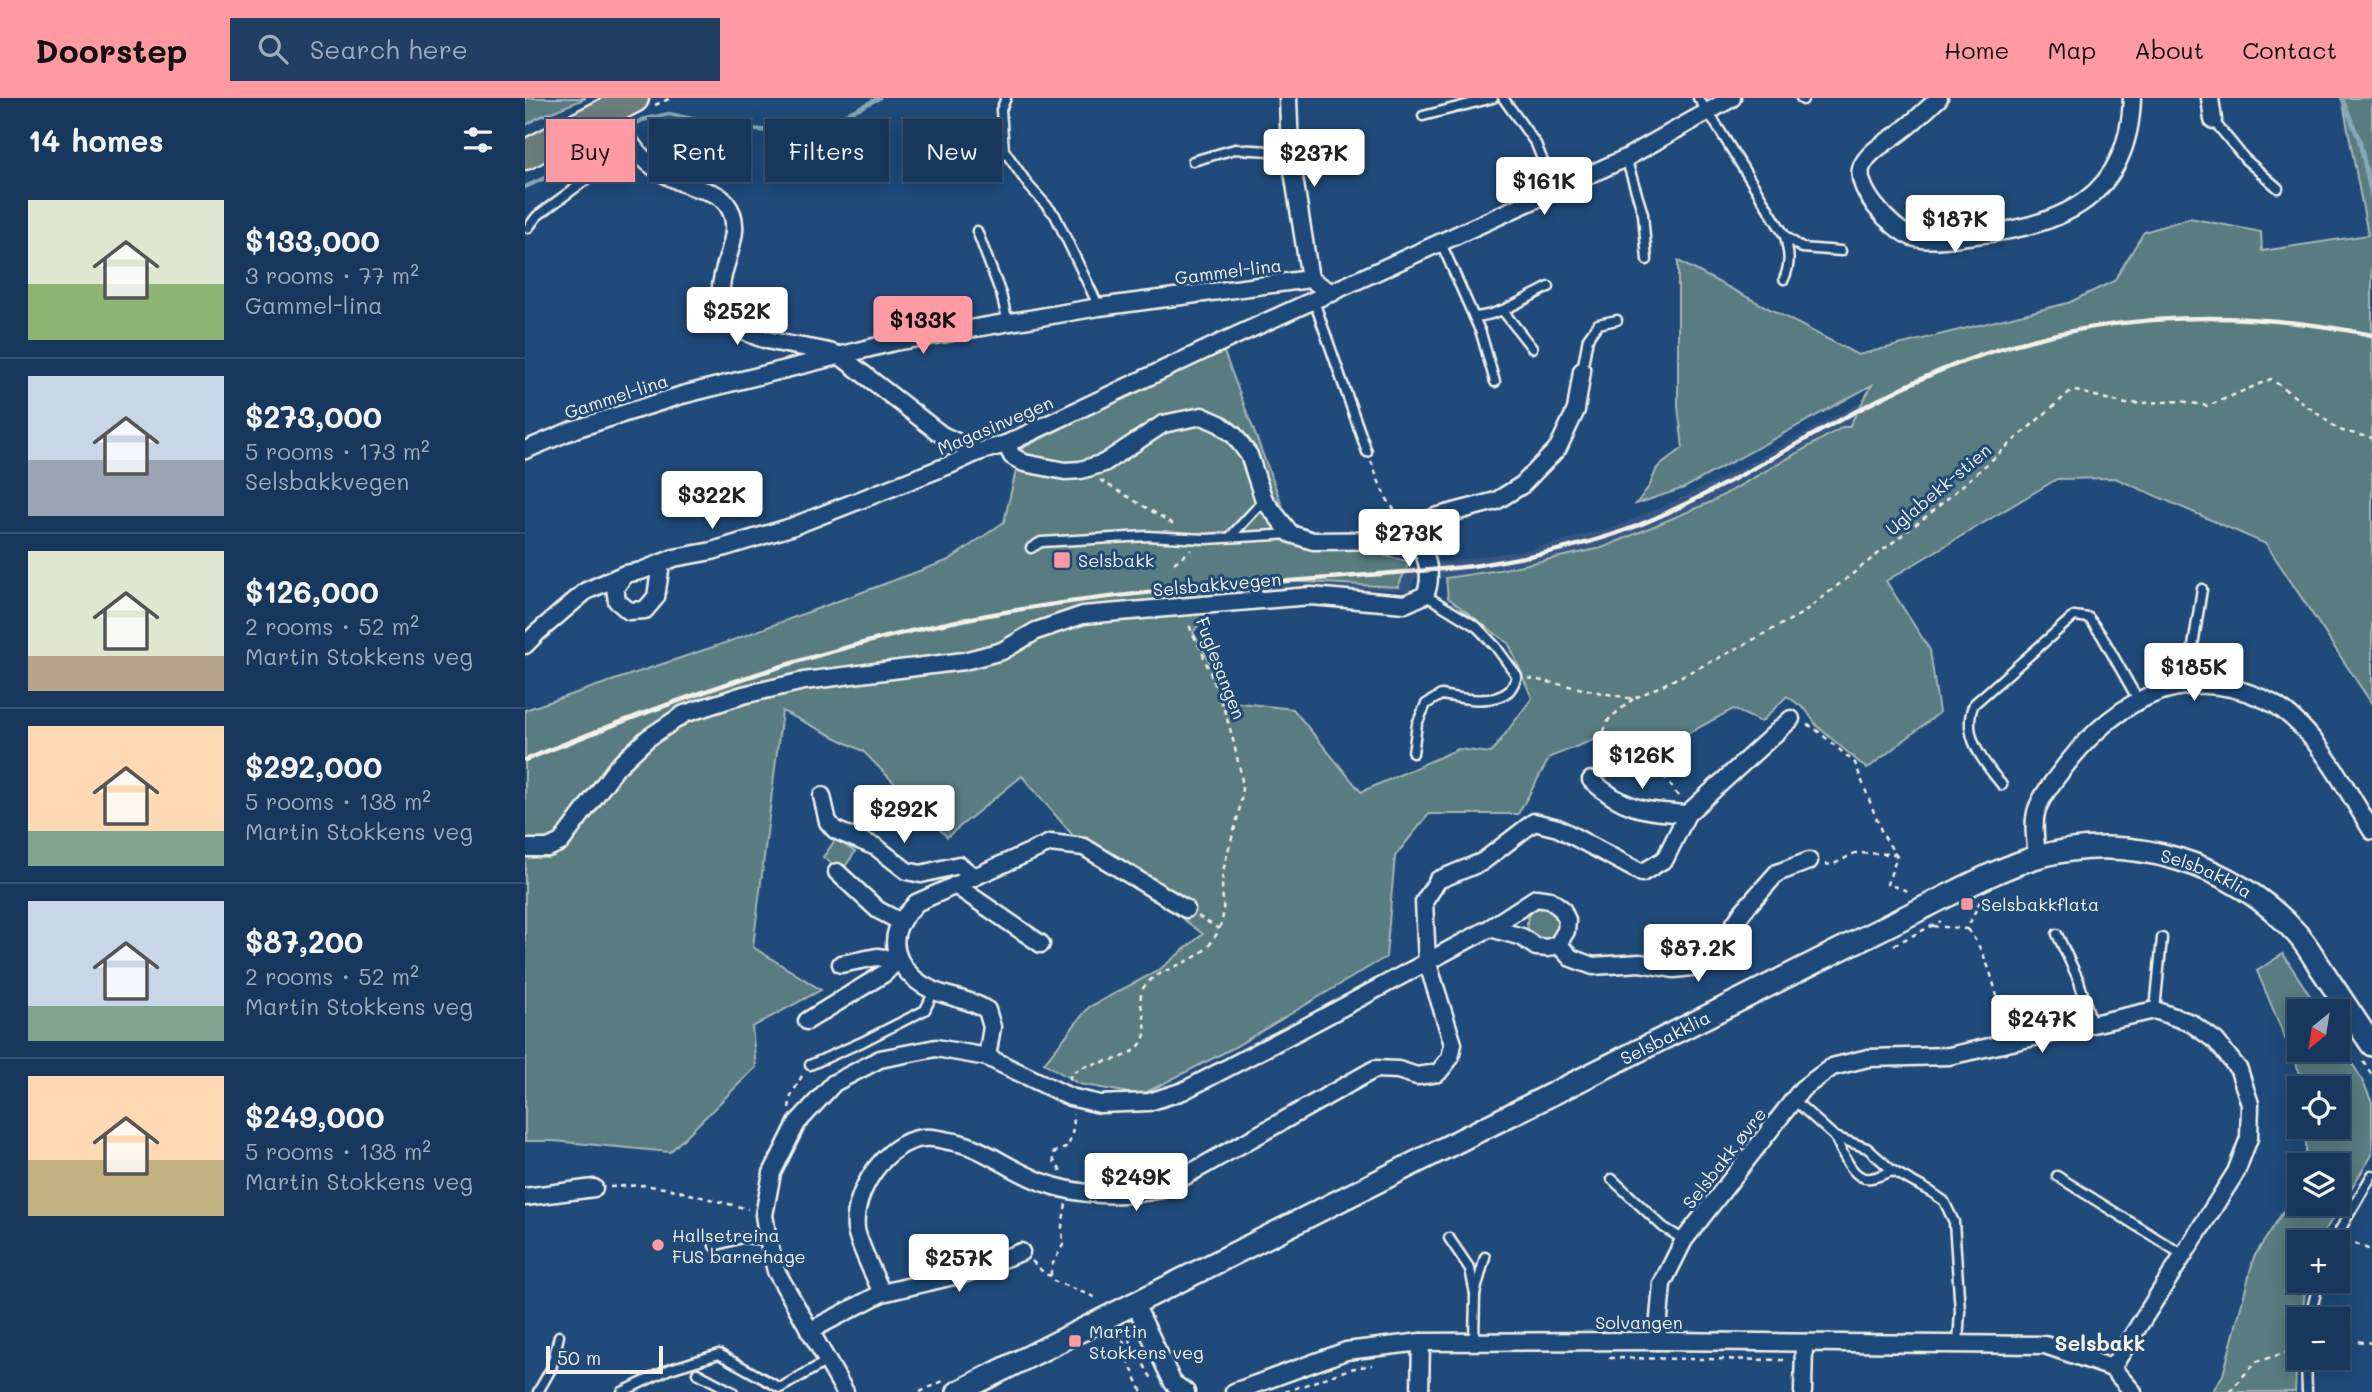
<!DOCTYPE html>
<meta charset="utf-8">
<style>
:root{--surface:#17385c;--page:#203f62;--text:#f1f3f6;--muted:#9eacbb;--line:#365272;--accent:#ff9aa2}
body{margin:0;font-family:Mali,sans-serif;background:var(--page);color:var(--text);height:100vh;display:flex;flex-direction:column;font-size:26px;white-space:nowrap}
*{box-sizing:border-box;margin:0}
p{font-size:23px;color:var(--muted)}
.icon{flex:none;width:38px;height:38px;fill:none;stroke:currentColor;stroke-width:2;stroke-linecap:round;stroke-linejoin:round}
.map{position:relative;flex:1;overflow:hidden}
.panel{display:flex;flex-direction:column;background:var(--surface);width:525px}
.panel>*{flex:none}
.guide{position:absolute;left:21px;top:21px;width:665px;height:63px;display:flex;gap:14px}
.needle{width:46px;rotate:210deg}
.tools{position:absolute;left:1762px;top:901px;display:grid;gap:14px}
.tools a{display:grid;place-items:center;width:63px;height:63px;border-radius:0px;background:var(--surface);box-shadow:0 4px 18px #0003,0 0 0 2px var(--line);font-size:35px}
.scale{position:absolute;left:21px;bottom:18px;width:117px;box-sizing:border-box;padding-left:7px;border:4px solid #f4f1e8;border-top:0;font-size:19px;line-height:24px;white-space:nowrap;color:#f4f1e8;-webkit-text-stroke:5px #1f4a7a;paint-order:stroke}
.price{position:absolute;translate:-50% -60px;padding:0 16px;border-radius:7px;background:#fff;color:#222;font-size:23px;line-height:46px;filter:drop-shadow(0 2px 4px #0008)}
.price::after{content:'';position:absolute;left:50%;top:42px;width:21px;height:16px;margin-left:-10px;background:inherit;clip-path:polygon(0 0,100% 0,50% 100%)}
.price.current{background:var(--accent);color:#111}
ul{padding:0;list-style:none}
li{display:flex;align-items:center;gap:21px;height:175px;padding:0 28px}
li+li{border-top:2px solid var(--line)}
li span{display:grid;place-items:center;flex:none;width:196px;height:140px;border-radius:0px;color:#555}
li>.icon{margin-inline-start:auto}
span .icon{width:84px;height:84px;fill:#fffc;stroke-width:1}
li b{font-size:30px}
h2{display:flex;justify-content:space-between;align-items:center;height:84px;padding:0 28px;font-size:30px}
.tag{padding:0 24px;border-radius:0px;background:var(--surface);box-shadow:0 4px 18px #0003,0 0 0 2px var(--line);font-size:24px;line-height:63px}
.tag.current{background:var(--accent);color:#111}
header{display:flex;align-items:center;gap:42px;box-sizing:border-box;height:98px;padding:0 35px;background:var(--accent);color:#111}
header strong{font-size:33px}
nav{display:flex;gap:38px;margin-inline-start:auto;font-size:24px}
.search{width:490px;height:63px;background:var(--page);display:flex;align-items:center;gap:18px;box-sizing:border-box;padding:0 24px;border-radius:0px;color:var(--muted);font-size:26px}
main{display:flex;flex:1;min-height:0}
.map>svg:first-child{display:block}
.built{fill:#365681}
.green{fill:#597b7f;stroke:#a6b6b4;stroke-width:2}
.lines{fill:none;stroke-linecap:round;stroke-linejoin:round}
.stream{stroke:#87a8b9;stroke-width:4.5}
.service-casing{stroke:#f4f1e8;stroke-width:13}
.minor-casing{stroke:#f4f1e8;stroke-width:21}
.tertiary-casing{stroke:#f4f1e8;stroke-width:26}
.trunk-casing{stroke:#f4f1e8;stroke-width:33}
.path{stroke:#f4f1e8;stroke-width:2.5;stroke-dasharray:5 5;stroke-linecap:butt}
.service{stroke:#1f4a7a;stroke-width:8}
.minor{stroke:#1f4a7a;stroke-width:16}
.tertiary{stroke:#1f4a7a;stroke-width:21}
.trunk{stroke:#6b7f7c;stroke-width:28}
.rail{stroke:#f4f1e8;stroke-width:4.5}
.poi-dot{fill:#ff9aa2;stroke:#1f4a7a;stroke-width:2.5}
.labels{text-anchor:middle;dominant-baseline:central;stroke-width:6;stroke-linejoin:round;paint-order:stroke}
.street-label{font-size:18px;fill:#f4f1e8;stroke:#1f4a7a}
.poi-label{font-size:18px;fill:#f4f1e8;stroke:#1f4a7a;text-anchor:start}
.quarter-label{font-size:21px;font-weight:bold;fill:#f4f1e8;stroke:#1f4a7a}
</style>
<header>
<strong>Doorstep</strong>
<div class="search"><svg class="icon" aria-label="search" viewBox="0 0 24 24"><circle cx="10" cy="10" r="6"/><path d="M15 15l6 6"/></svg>Search here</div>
<nav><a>Home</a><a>Map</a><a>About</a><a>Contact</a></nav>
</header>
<main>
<section class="panel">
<h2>14 homes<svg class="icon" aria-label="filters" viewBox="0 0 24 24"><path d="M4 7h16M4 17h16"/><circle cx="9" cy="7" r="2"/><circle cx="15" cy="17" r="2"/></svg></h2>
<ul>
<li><span style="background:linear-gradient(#dfe7d0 60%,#8fb573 0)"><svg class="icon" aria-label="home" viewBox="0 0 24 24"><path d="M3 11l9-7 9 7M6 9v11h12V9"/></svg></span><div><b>$133,000</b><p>3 rooms · 77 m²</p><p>Gammel-lina</p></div></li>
<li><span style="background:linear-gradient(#c9d6e8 60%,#9aa5b1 0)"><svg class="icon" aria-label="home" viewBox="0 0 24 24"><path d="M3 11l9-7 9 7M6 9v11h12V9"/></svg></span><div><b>$273,000</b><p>5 rooms · 173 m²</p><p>Selsbakkvegen</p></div></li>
<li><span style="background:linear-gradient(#dfe7d0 75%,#b9a48a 0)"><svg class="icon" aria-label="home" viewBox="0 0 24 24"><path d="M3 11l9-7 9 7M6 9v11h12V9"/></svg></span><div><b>$126,000</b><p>2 rooms · 52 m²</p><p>Martin Stokkens veg</p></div></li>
<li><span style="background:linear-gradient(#ffd9b3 75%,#7fa58c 0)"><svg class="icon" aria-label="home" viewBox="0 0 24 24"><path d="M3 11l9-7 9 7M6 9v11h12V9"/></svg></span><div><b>$292,000</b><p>5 rooms · 138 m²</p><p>Martin Stokkens veg</p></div></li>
<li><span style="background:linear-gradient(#c9d6e8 75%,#7fa58c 0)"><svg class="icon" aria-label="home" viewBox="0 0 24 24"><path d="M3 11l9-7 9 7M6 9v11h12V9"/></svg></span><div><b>$87,200</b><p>2 rooms · 52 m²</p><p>Martin Stokkens veg</p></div></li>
<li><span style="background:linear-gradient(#ffd9b3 60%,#c2b280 0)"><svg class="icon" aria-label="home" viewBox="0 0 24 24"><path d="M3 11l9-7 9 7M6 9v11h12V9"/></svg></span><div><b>$249,000</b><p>5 rooms · 138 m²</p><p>Martin Stokkens veg</p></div></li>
</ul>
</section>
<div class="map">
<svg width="1847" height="1294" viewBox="0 0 1847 1294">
<rect width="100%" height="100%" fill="#1f4a7a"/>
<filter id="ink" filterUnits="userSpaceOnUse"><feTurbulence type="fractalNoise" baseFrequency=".0143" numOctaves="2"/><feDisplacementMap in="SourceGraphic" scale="14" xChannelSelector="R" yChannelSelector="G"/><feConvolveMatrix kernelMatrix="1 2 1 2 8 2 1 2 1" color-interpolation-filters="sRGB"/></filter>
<g filter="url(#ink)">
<polygon class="built" points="1368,286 1374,300 1186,404 1077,450 974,472 921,480 890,480 885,493 802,489 646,502 587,463 889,468 1000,452 1092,428 1142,407 1212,372"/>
<g class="green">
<polygon points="0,0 61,0 12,20 0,28"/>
<polygon points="1817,0 1847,0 1847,606 1741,446 1590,380 1532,381 1361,483 1405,552 1414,615 1342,671 1292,628 1281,612 1262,598 1236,624 1208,611 1151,642 1068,642 1025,659 993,716 904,716 870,758 861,859 708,950 616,997 554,986 519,965 564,909 634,872 678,836 550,740 497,678 422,739 338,653 257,613 228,849 296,892 227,929 231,969 145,1054 29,1043 0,1043 0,612 197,546 424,462 479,424 496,351 697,249 767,433 884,464 873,489 763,483 689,508 668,534 708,604 768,611 836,694 933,651 966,655 1007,600 984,546 923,500 921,480 974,472 1077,450 1186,404 1318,329 1324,329 1347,287 1159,390 1111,406 1125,387 1132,370 1158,350 1153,309 1153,163 1333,257 1543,205 1589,183 1619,134 1665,120 1736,134 1737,153 1843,137"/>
<polygon points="311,741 330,754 317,773 298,759"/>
<circle cx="1018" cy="825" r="16"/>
<polygon points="1758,856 1795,913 1774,914 1774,952 1813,952 1813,943 1835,978 1847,1004 1847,1057 1793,1144 1774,1144 1774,1183 1781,1183 1777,1221 1774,1222 1770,1294 1687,1294 1698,1277 1729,1159 1774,1089 1774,1106 1813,1106 1813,1068 1781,1067 1781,1029 1813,1029 1813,990 1781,990 1732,873"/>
</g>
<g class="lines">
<g class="stream">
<polyline points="1817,0 1834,41 1847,99"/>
<polyline points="0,89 39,71 78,43 117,22 144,16 204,29 256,34 298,28 354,0"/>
</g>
<defs>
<g id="service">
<polyline points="481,0 476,12 479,52 504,88 530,117 574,209"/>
<polyline points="978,0 1011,46 1030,93"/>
<polyline points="1173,0 1184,15 1260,138 1277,150 1316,153"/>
<polyline points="1276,0 1278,2"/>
<polyline points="898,18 968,0"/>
<polyline points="1688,22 1720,61 1753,90"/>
<polyline points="1101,60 1118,116 1122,162"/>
<polyline points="668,63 710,51 765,54"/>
<polyline points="3,130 12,118 69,76 104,43"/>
<polyline points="452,133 476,196 483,224"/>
<polyline points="916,145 956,235 970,284"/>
<path d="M1259,181C1266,165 1264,155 1260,138"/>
<polyline points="789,203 842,354"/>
<polyline points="978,213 1007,250"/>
<path d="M949,219C977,217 999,201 1024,189"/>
<polyline points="1057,273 1063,240 1073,226 1092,222"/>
<polyline points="705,439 739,402"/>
<polyline points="506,450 516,444 622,438 681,441 766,436"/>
<polyline points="1662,587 1677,491"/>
<path d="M888,655L892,626L901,606L916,597C935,600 968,607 984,593C988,589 990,583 992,578L971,549L952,529L900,497"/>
<path d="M1477,687C1459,665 1435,636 1449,606L1549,518L1564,520L1577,538L1613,602"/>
<polyline points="1532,836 1554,883 1567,926"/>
<polyline points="1630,912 1637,840"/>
<polyline points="285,967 337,944 400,912 409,893"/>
<polyline points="1269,1002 1310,1039 1342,1050 1368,1073 1406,1094 1419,1103 1429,1124 1435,1213 1433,1246"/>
<path d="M1310,1039C1317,1052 1327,1084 1346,1080C1353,1079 1360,1075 1368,1073"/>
<polyline points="1532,1078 1658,1157"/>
<polyline points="1087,1081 1138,1129 1159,1142"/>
<polyline points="924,1140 945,1171 950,1196"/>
<polyline points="1808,1144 1847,1077"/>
<polyline points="189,1148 216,1140 243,1142"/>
<polyline points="1784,1222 1794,1183"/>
<polyline points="949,1243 950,1196 960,1159"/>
<polyline points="1781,1260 1782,1294"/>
<polyline points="172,1275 208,1294"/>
<polyline points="13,1294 26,1271 34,1238"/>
<polyline points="97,1294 145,1271 194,1256 255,1290 302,1263"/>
</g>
<g id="minor">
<polyline points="763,0 765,54 785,181"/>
<path d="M1414,0C1402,11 1391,22 1378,32C1365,43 1347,50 1338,66C1325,87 1367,132 1387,139C1406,145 1431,139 1450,137C1538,128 1604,99 1607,0"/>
<polyline points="1685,0 1688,22"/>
<path d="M104,43C120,67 141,79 168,89C180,93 193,94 201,105C227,137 181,179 201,214C223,251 278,244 314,257L417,337L453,354"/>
<polyline points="0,352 50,331 157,297 369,244 574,209 785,181 807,195"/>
<polyline points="890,442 891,431 895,426 910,419 971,403 997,387 1033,350 1051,312 1057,273"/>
<polyline points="136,466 131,499 120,512 104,513 92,503 90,490 100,476 116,473 149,460 187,453 266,429 427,366 453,354 481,346 697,244 1101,60 1207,0"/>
<polyline points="0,547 12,535 61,493 100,476"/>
<path d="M1066,682C1099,712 1119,713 1162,716"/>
<polyline points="297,698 303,724 310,732 351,749 382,773 396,776 434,767 449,779"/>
<path d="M0,750H23L36,744L92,669L123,640L159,616L218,597L279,583L439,563L477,553L511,533L558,517L786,498L880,506L900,497C908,480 903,456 890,442L788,443L766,436L739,402L724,357L709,337L695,326L677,318L638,326L579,365L556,372L540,373L499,365L487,358L481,346"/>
<path d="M1512,759C1511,744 1507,726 1512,711C1518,695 1531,680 1541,667C1593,601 1659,564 1741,602C1787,623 1821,691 1847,733"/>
<polyline points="312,774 353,812 376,824"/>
<polyline points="430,787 516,846"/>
<polyline points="1033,846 1046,860 1068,868 1115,865 1149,871 1175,868 1188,857 1219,812 1252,775 1284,763"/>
<polyline points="282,923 360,875 372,862 352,859 316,866"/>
<path d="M462,959L467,929L462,912C445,901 425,900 407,892C380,879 359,851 377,822C381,816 387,811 391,805L525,745L559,749L661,811"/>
<polyline points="0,1099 69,1090"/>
<polyline points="357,1195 441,1175 496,1154"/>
<polyline points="610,1206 648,1285 661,1294"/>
<path d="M284,1233L357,1195C351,1181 333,1145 331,1131C327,1095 360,1044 398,1040C406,1039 416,1041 424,1043C450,1046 474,1064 497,1075C540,1098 590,1101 637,1091L850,971L873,972L892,978L913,975L925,960L928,946L902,863L899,804L913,782L957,764L1009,724L1033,730L1117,775L1140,761L1162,716L1266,621"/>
<polyline points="1132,1243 1137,1186 1159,1142 1277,991 1307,969 1343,960 1424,958 1630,912 1666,925 1691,943 1714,972 1725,1006 1724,1040 1711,1074 1587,1270"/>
<polyline points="320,1294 251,1173 243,1142 239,1117 247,1075 272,1025 309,985 355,961 411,950 462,959 545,999 575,1006 624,1004 658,993 777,931 965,830 1011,800 1025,802 1037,811 1042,822 1041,833 1033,846 1023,850 1011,849 997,839 965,830"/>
<polyline points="709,1294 821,1253 896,1244 1132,1243 1520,1247 1587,1270 1608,1294"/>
<polyline points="895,1294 896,1244"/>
<polyline points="1278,1294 1279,1245"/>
</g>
<g id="tertiary">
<path id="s1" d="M433,1294L1424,797C1452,783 1482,768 1512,759C1604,733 1710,765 1773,837C1782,847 1789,860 1797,872C1814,897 1830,922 1847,947"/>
</g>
<polyline id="trunk" points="0,57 109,0"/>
</defs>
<use href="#service" class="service-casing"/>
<use href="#minor" class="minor-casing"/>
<use href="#tertiary" class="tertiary-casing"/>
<use href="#trunk" class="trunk-casing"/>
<g class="path">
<polyline points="130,7 146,0"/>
<path d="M846,363C854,383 860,406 878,420"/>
<polyline points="575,382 650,427"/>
<polyline points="649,465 666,452"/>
<polyline points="1003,580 1108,601 1190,562 1276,516 1408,413 1547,292 1601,306 1656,303 1683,308 1746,281 1814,332 1847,340"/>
<polyline points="1108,601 1084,621 1079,633 1089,639 1105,638 1121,642 1129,647 1136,673 1153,698"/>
<polyline points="1282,627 1288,629 1330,665 1357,735 1372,759 1362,786 1386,794"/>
<polyline points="1300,766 1307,767 1330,755 1370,756"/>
<polyline points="673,818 694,831"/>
<polyline points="1408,828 1442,831 1456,801"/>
<path d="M1442,831C1465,858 1471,895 1479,929"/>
<polyline points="1369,847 1416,823"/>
<polyline points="1838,963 1847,977"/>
<path d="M545,982V977C564,960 593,968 612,950C633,930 607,907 619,889C633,869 668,868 685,846C707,817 694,805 698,775C703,745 717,718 717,687C717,676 713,665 711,655C704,620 690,588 677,554C673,544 666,536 664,525"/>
<polyline points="264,1010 266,998 279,974"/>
<polyline points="536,1073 529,1063 528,1055 543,1049 549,1028 548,1016"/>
<polyline points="85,1089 118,1087 146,1091 223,1111"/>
<polyline points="541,1106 537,1128 538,1147 526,1169 526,1178 529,1183 574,1201"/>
<polyline points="1821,1141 1847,1153"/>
<polyline points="507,1163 520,1176 526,1178"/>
<polyline points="597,1232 600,1256 617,1294"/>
<polyline points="599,1232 627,1281"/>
<polyline points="1813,1241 1847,1245"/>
<polyline points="1084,1260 1262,1262"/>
<polyline points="395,1294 418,1283"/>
<polyline points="760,1294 825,1271 847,1267"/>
<polyline points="1705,1294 1730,1264 1773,1251"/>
</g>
<use href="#service" class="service"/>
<use href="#minor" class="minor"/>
<use href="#tertiary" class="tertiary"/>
<use href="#trunk" class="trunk"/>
<path class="rail" d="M0,662C154,599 309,544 474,515C630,487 790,484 948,468C1008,458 1070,447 1126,422C1225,379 1313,316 1412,274C1551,215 1701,207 1847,237"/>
</g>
</g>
<g class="poi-dot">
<rect x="528" y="453" width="18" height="18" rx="3.5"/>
<rect x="1435" y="799" width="14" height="14" rx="3.5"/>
<circle cx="133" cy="1147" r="7"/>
<rect x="543" y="1236" width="14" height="14" rx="3.5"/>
</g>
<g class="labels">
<g class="street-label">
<text transform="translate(703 173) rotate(-7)">Gammel-lina</text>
<text transform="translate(91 298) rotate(-18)">Gammel-lina</text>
<text transform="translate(470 327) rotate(-23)">Magasinvegen</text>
<text transform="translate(1413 391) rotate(-40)">Uglabekk-stien</text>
<text transform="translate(692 486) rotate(-5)">Selsbakkvegen</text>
<text transform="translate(696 570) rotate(69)">Fuglesangen</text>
<text stroke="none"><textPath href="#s1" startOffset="1379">Selsbakklia</textPath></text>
<text stroke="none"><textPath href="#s1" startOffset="791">Selsbakklia</textPath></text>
<text transform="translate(1199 1060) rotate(-52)">Selsbakk øvre</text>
<text x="1114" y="1224">Solvangen</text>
</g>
<g class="poi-label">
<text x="553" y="462">Selsbakk</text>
<text x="1456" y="806">Selsbakkflata</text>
<text x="147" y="1137">Hallsetreina<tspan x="147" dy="21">FUS barnehage</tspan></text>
<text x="564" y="1233">Martin<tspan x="564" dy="21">Stokkens veg</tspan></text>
</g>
<g class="quarter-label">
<text x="1575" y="1244">Selsbakk</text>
</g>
</g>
</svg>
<div class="tools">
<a><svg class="needle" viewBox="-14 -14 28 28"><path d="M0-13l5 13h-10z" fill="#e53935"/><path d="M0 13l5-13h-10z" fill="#9eacbb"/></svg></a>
<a><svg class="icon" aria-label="locate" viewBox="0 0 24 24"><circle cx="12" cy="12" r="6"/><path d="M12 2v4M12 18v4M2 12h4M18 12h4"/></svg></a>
<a><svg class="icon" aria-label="layers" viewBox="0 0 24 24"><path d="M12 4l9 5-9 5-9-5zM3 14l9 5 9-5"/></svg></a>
<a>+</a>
<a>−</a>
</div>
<div class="scale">50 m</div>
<b class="price" style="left:789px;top:91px">$237K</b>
<b class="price" style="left:1019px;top:119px">$161K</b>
<b class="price" style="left:1430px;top:157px">$187K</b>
<b class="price" style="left:212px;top:249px">$252K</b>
<b class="price current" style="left:398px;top:258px">$133K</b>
<b class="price" style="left:187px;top:433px">$322K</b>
<b class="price" style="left:884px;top:471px">$273K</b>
<b class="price" style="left:1669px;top:605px">$185K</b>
<b class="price" style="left:1117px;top:693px">$126K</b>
<b class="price" style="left:379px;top:747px">$292K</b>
<b class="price" style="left:1173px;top:886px">$87.2K</b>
<b class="price" style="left:1517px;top:957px">$247K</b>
<b class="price" style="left:611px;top:1115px">$249K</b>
<b class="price" style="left:434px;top:1196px">$257K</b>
<div class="guide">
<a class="tag current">Buy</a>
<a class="tag">Rent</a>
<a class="tag">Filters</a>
<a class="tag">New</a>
</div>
</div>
</main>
